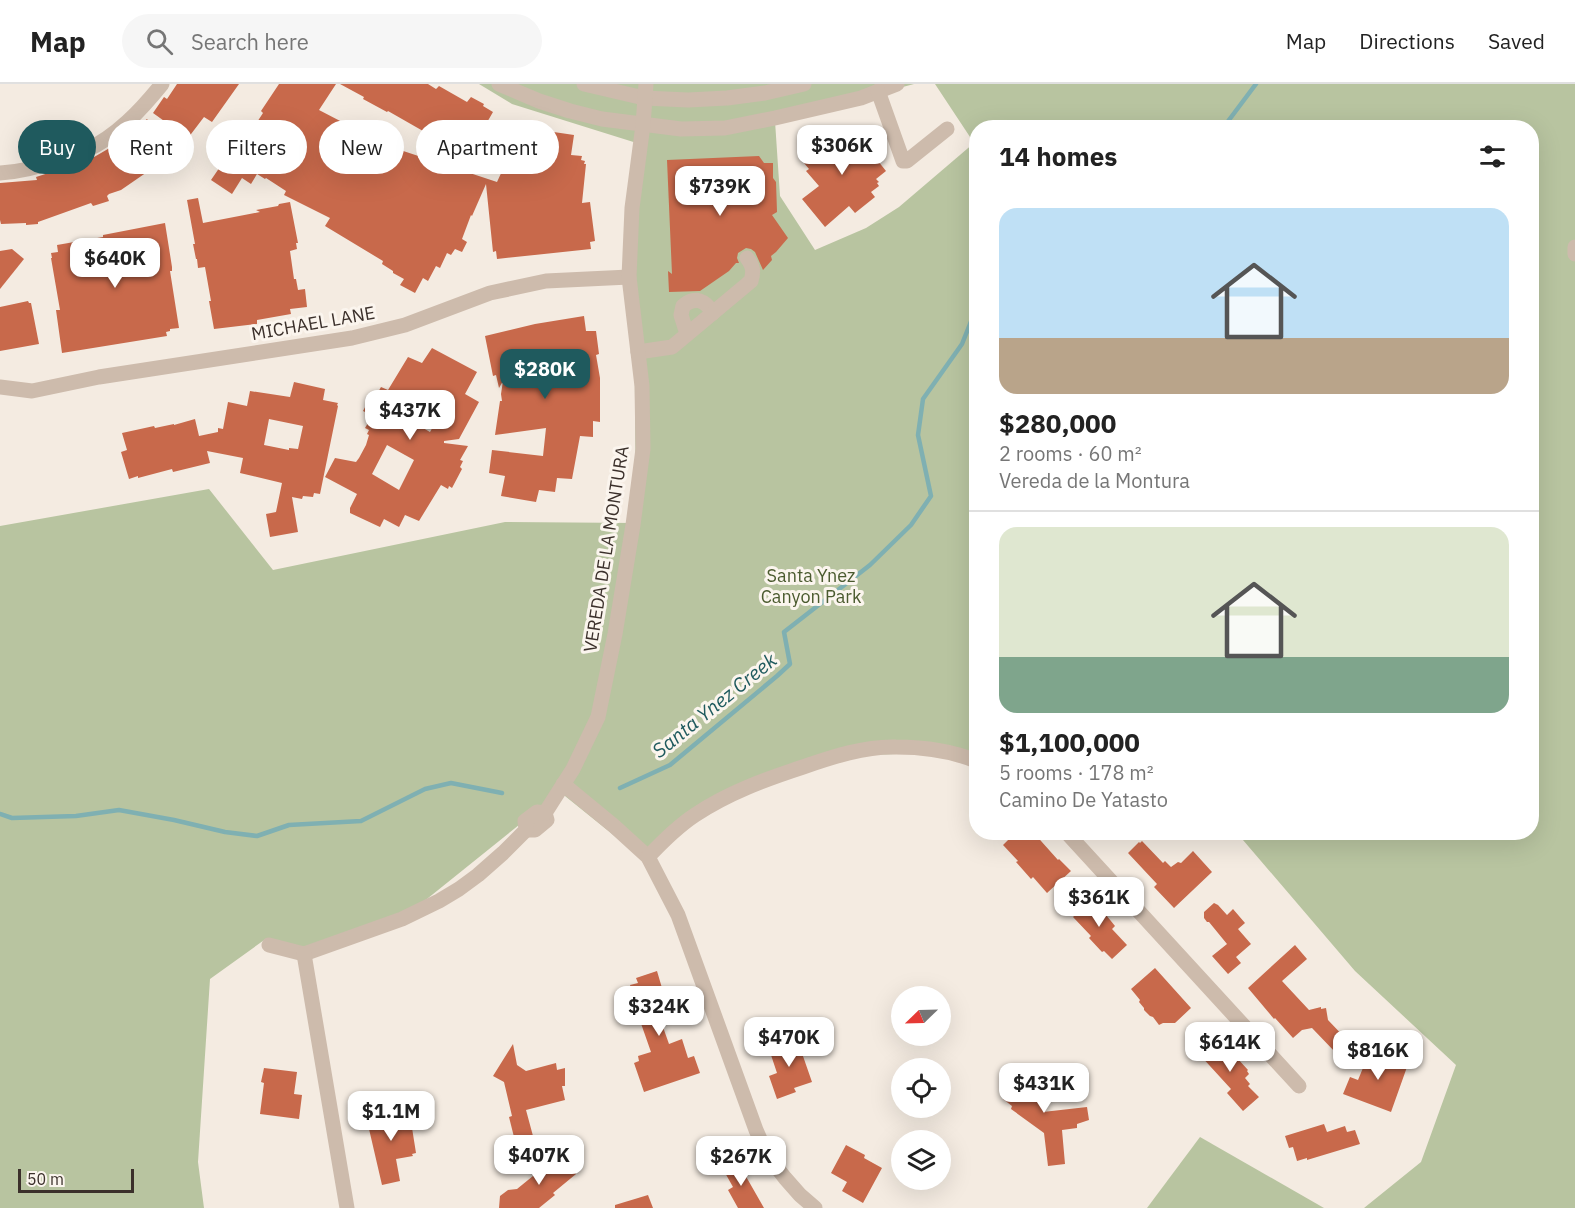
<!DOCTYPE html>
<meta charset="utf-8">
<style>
:root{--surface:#fff;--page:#f6f6f6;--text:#222;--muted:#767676;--line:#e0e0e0;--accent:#1f5a5e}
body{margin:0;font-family:"IBM Plex Sans",sans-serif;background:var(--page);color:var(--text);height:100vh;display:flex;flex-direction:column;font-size:22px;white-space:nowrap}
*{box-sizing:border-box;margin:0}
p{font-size:20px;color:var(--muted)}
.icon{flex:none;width:33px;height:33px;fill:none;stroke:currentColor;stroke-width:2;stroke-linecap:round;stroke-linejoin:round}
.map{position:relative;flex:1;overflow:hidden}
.drawer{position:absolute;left:969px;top:36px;width:570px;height:720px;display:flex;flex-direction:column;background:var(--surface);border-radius:24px;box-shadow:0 6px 24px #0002}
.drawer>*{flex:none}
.guide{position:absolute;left:18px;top:36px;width:570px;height:54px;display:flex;gap:12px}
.needle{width:39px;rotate:247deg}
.buttons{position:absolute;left:891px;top:902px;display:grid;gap:12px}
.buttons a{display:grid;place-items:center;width:60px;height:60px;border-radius:50%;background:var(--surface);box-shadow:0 6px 24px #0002;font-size:30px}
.scale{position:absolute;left:18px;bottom:15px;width:116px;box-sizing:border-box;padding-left:6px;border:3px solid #3b302b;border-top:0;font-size:16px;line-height:21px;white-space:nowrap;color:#3b302b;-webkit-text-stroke:4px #fbf5ee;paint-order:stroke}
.price{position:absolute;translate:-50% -51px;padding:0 14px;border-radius:12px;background:#fff;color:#222;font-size:20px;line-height:39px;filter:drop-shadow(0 2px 3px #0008)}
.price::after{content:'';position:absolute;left:50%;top:36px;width:18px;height:14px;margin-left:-9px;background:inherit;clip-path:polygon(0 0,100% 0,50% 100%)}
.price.on{background:var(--accent);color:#fff}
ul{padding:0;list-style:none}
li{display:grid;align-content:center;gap:12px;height:318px;padding:0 30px}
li+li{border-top:2px solid var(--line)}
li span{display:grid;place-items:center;height:186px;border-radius:18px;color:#555}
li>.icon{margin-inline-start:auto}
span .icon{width:108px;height:108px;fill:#fffc;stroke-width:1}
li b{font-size:26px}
h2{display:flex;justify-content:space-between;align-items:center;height:72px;padding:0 30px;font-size:26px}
.chip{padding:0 21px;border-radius:27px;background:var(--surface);box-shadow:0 6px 24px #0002;font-size:21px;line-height:54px}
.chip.on{background:var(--accent);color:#fff}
header{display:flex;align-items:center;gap:36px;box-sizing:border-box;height:84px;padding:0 30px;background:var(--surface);border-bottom:2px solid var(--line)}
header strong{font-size:28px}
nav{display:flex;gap:33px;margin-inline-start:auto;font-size:21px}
.search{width:420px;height:54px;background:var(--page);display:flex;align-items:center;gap:15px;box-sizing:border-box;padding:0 21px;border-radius:33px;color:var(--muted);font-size:22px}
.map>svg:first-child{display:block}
.green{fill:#b8c4a0}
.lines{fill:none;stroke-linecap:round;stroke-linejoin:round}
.stream{stroke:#7fb0b2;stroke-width:4.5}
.building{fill:#c8694b;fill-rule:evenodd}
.minor{stroke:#cdbbac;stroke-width:15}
.labels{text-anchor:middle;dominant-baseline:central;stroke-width:6;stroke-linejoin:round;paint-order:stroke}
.street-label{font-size:18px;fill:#3b302b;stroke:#fbf5ee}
.park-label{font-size:18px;fill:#4a5a2e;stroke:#fbf5ee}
.water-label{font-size:20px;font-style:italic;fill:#1f5a5e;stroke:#fbf5ee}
</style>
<header>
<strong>Map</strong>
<div class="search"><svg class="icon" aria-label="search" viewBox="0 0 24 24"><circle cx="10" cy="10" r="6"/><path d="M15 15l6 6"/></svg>Search here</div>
<nav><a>Map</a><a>Directions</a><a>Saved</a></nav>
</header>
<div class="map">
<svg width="1575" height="1124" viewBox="0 0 1575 1124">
<rect width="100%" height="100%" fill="#f4ebe1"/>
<g class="green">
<polygon points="479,0 914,0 775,37 780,112 815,166 866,144 899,123 974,59 935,0 1575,0 1575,1124 1364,1124 1421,1078 1456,981 1355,887 1237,749 1532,748 1532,44 976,44 976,681 927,669 866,671 779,695 713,724 647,778 560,708 402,835 303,866 267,854 210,895 198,1078 204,1124 0,1124 0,442 209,405 273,486 505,438 636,439 634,192 643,61 512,20"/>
<polygon points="1200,1053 1324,1124 1147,1124"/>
</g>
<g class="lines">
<g class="stream">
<polyline points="1223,44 1256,0"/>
<polyline points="620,704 670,681 777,592 790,580 784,548 870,481 911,441 931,412 918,351 923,315 962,260 976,225"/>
<polyline points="0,730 12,734 76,732 119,726 174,736 225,748 257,752 289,741 361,737 425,705 451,699 502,709"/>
</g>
</g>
<g class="building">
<polygon points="177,0 239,0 212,38 204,33 188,54 153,29 164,13 167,15"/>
<polygon points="279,0 336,0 319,26 369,52 367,55 497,98 503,85 504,86 508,67 515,68 516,63 524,64 525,54 533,55 534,50 540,51 541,49 547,50 547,47 574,51 571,71 582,72 581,76 585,77 584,80 586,80 582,119 590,118 595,157 590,158 591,165 497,175 496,167 493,168 486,100 472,132 471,131 462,155 467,158 462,168 455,165 451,171 447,169 440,184 436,182 428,197 423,194 415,209 400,201 404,195 393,189 393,187 382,180 383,177 325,142 330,134 284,111 286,107 266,94 265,95 257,90 251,100 242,94 232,110 211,96 224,77 233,83 246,63 242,61 263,29 261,27"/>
<polygon points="340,0 428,0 436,5 439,2 467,18 471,13 484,20 483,22 493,28 467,73 446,61 448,56 426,43 423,47 388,27 387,28 363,15 364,13"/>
<polygon points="147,35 173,70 163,78 165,81 153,90 150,86 121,106 109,110 107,112 109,117 93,122 91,119 38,138 38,140 26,141 26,139 1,140 0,136 0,99 37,96 36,93 89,76 113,62"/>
<polygon points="858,44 870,59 866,62 886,87 876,95 879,98 877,99 879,102 871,108 875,113 855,129 849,122 825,143 802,115 819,102 806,87 809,85 804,79 817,66 815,64 831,51 832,53 837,48 844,56"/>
<polygon points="759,72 764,79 773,79 773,94 776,98 777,128 772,131 788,154 776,168 771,172 772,176 763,186 755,168 751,165 746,164 738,169 737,174 739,179 736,179 729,187 700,207 669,208 668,187 672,190 667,76"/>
<polygon points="198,114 203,139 260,128 256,126 278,122 279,120 290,118 298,159 296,159 297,165 290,167 294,195 296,195 298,206 305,205 307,223 290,225 291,230 257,236 257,240 214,245 209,217 211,217 205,183 198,184 197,175 196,175 193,160 195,160 187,116"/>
<polygon points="165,139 172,183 172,187 170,187 179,244 170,245 170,247 166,248 167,252 62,269 56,226 60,226 51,174 52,174 51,169 58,168 57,161 103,153 103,151"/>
<polygon points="12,165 24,175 0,205 0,167"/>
<polygon points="28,217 29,219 31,219 39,260 0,267 0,223"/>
<polygon points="584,232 586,247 596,247 599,270 596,271 600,294 600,338 593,337 593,353 580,352 572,395 557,394 555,408 539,406 536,418 501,412 505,392 489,389 492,366 543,372 546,344 495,351 500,317 502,317 501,310 503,297 499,304 496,291 493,292 485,252 535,240"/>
<path d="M432,264L477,288L465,310L479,318L459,355L444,357V359L468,362L460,376L463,377L460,383L462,385L452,404L449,402L448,405L441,401L419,437L405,431L399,443L384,435L380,443L350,429V424L357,410L325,393L335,374L356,378L359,374L366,361L369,351L367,350L369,346L365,344L371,334L366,331L367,329L363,327L373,308L377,310L381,303L388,306L408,273L422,279ZM421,314L443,325L430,348L409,336ZM387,361L414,376L399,406L372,390Z"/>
<path d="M294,298L325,305L323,316L338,319L337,321L338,322L320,410L314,409L313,413L303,412L302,415L292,413L298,448L270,453L266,430L276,428L282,399L240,389L243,374L207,367L210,379L173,388L172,385L138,394V392L129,395L121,368L127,366L122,349L154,342L155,344L174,340V341L195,335L199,352L218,348V344L223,345L228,318L247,322L250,307L290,313ZM269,335L303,342L298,365L289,364V366L264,361Z"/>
<polygon points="1016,748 1033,748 1058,776 1059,775 1071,787 1047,809 1033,793 1031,795 1016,778 1018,777 1003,761"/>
<polygon points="1142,757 1163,779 1165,777 1171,783 1178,778 1181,779 1193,767 1212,788 1174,824 1154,803 1157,800 1128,769 1139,758 1140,759"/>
<polygon points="1083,814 1091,822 1094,819 1102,826 1115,842 1112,845 1127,861 1112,875 1104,867 1102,868 1089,854 1091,852 1073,833 1076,830 1071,825"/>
<polygon points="1214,819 1218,821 1227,831 1233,825 1245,839 1238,845 1251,860 1236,873 1241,879 1228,890 1212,872 1227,860 1209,838 1207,838 1204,834 1204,828"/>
<polygon points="1295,861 1307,875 1282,897 1309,926 1321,923 1321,925 1326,924 1328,936 1348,957 1348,961 1340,969 1336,969 1312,944 1302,946 1293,954 1275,934 1274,935 1248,904"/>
<polygon points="1155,884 1191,924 1175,939 1163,939 1159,941 1153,933 1150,932 1144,926 1144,924 1139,918 1140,916 1131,905"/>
<polygon points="657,887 662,904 668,902 675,923 658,929 669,960 682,955 688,974 694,972 700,989 644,1008 634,979 639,977 638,972 651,968 631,911 633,910 630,901 638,899 636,894"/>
<polygon points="796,952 812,998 794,1004 796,1008 777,1015 769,992 777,989 769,965 779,961 778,959"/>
<polygon points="1217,954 1227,963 1248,986 1247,987 1249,990 1245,994 1250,1000 1248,1002 1259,1013 1243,1027 1227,1009 1231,1005 1199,970"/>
<polygon points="513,960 517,981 526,987 556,979 557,986 565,984 565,1002 562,1002 565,1016 526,1026 533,1052 515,1057 509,1033 512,1032 504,998 493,992"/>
<polygon points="1370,967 1375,967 1406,979 1404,982 1407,983 1391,1028 1343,1010 1350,993 1358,996"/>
<polygon points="264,984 297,988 294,1010 302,1011 299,1035 260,1030 264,999 261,998"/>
<polygon points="1024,987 1041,999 1048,1009 1051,1017 1043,1028 1087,1023 1089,1036 1077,1040 1077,1044 1062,1046 1065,1080 1048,1082 1044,1049 1011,1025 1012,1022 1003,1015 1006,1011 1004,1010 1019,989 1021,991"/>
<polygon points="409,1025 416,1069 412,1070 413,1072 396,1075 400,1097 382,1101 366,1032"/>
<polygon points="1324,1040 1327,1048 1345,1042 1347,1048 1355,1046 1360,1060 1307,1076 1307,1074 1297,1077 1293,1063 1289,1064 1285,1052"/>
<polygon points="846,1061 865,1071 864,1074 882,1084 863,1119 842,1107 847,1098 831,1089"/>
<polygon points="560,1070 576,1090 553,1109 555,1111 539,1124 499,1124 500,1112 508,1106 517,1105"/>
<polygon points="731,1076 740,1082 764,1124 738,1124 728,1106 733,1103 724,1087 724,1080"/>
<polygon points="648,1111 653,1124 615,1124 615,1121"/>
</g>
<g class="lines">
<g class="minor">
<polyline points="499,0 539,17 570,27 602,35 681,45 725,44 775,34 861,14 897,0"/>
<polyline points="584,0 644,14 688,16 727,14 765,9 804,0"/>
<polyline points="878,7 903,77 907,77 947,45"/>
<path d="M0,89C21,88 39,83 59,76C68,73 77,70 85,67C117,52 141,26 162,0"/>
<polyline points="1575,163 1575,170"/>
<path d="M687,250L681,231L683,222C695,212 705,216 713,229"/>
<path d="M638,268L672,263L751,197C754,187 753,182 747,174"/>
<polyline points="0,303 32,307 99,293 352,254 405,241 490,209 546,197 629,193"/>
<polyline points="563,700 614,742 648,773 678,831 756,1046 767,1071 785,1094 800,1111 815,1124"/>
<polyline points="526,746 535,746 547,736 545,729 573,685 598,633 615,550 633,441 643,365 642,302 629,193 632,124 643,41 646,0"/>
<polyline points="1066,748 1299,1002"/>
<path d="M648,773C662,758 677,743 695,731C728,709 766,695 803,683C832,673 865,662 896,663C923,663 952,667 976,677"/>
<polyline points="269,861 304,870 402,835 439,817 459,805 478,791 503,769 526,746 525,737 537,728 545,729"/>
<polyline points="304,870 347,1124"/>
</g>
</g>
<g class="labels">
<g class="street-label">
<text transform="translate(313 239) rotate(-10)">MICHAEL LANE</text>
<text transform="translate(606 465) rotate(-81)">VEREDA DE LA MONTURA</text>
</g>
<g class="park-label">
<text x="811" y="491">Santa Ynez<tspan x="811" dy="21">Canyon Park</tspan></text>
</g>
<g class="water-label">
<text transform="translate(714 621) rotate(-39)">Santa Ynez Creek</text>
</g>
</g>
</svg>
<div class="buttons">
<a><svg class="needle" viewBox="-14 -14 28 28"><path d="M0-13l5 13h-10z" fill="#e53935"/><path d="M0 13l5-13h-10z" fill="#767676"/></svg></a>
<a><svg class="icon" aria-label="locate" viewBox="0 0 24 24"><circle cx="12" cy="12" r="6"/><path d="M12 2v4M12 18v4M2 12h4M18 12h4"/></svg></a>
<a><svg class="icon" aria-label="layers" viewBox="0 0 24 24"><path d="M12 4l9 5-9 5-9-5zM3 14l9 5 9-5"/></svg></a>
</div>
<div class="scale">50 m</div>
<b class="price" style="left:842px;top:92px">$306K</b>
<b class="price" style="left:720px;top:133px">$739K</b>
<b class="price" style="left:115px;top:205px">$640K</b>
<b class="price on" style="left:545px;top:316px">$280K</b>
<b class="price" style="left:410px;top:357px">$437K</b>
<b class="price" style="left:1099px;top:844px">$361K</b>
<b class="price" style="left:659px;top:953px">$324K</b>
<b class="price" style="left:789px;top:984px">$470K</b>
<b class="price" style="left:1230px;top:989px">$614K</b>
<b class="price" style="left:1378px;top:997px">$816K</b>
<b class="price" style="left:1044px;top:1030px">$431K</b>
<b class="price" style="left:391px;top:1058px">$1.1M</b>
<b class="price" style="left:539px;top:1102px">$407K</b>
<b class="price" style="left:741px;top:1103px">$267K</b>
<div class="guide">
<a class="chip on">Buy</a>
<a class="chip">Rent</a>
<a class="chip">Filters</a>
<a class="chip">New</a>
<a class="chip">Apartment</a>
</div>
<section class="drawer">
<h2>14 homes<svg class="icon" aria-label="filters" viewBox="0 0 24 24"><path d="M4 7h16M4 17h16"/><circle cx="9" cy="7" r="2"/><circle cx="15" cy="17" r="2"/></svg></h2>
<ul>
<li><span style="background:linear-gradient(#bfe0f5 70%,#b9a48a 0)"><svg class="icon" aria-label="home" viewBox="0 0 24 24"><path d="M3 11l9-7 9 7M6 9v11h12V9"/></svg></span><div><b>$280,000</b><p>2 rooms · 60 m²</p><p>Vereda de la Montura</p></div></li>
<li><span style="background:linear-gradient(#dfe7d0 70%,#7fa58c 0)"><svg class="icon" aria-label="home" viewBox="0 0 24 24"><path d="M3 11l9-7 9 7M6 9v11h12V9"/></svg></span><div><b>$1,100,000</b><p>5 rooms · 178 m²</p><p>Camino De Yatasto</p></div></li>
</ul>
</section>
</div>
